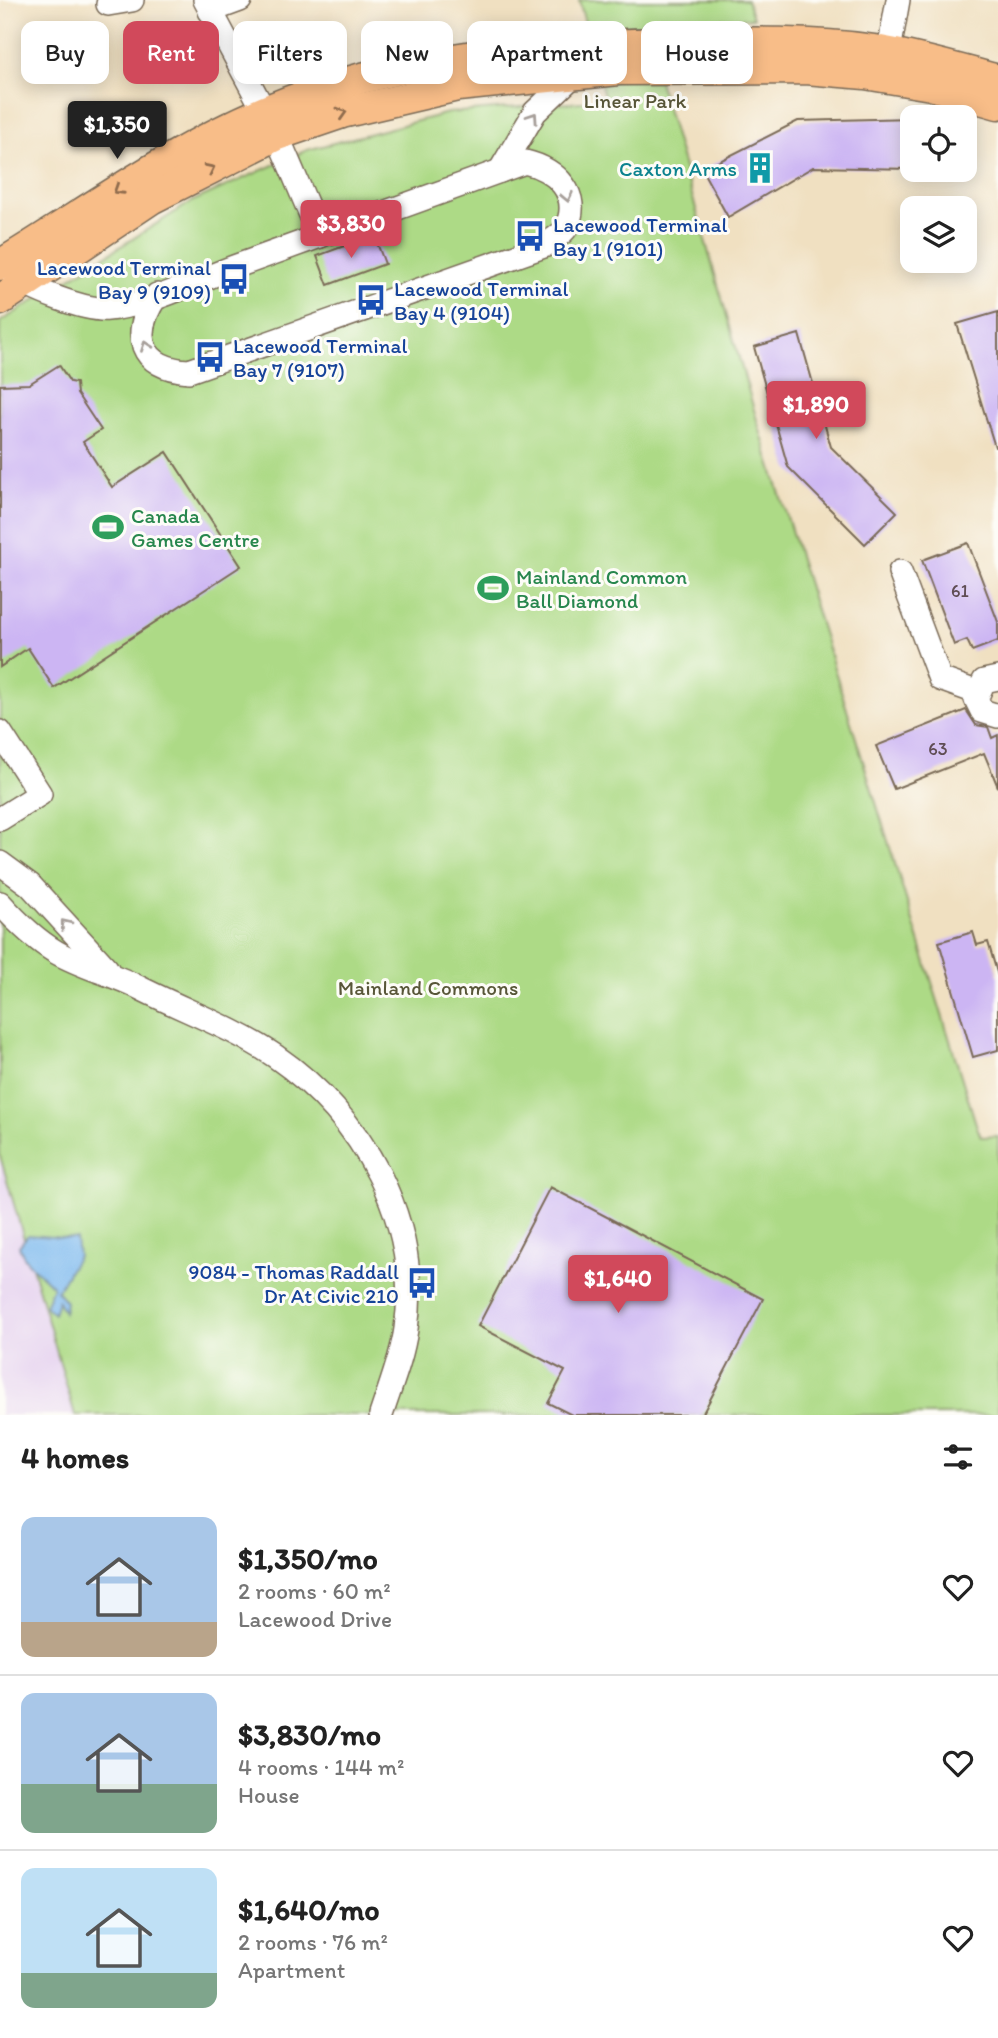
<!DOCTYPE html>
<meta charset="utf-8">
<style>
:root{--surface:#fff;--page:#f6f6f6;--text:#222;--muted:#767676;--line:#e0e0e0;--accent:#d1495b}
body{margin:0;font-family:Itim,sans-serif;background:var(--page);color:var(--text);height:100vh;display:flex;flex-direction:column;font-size:26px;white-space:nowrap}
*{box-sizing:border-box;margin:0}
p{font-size:23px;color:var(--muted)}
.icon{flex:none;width:38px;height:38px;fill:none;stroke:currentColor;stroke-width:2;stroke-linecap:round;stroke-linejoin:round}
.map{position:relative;height:1415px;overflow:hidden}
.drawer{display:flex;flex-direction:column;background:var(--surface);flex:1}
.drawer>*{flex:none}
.top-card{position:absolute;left:21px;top:21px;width:957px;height:63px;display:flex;gap:14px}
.buttons{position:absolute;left:900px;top:105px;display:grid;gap:14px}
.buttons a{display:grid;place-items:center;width:77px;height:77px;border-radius:14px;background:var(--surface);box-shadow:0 4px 18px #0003;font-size:35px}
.price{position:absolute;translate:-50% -60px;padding:0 16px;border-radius:7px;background:var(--accent);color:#fff;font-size:23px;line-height:46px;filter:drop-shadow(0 2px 4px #0008)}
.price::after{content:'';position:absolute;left:50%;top:42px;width:21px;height:16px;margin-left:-10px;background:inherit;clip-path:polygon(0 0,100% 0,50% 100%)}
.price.current{background:#222;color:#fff}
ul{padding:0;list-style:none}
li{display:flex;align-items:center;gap:21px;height:175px;padding:0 21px}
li+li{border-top:2px solid var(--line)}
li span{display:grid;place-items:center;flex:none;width:196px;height:140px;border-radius:14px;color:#555}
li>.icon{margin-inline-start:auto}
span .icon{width:84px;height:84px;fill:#fffc;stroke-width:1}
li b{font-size:30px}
h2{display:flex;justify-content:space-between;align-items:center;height:84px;padding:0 21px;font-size:30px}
.chip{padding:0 24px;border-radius:14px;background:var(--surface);box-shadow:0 4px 18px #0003;font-size:24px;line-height:63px}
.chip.current{background:var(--accent);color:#fff}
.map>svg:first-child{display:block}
.built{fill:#e6d3f0}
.green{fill:#adda86;stroke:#748252;stroke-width:2}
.water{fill:#7db9ef;stroke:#5c7286;stroke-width:2}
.building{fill:#ccb5f3}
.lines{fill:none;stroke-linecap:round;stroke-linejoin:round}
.minor-casing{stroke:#7a6a57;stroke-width:26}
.major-casing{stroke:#7a6a57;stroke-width:33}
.minor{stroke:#fff;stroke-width:23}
.major{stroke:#f8bd88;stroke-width:30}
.oneway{stroke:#906c4e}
.oneway2{stroke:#a79f9a}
.labels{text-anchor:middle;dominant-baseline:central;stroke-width:6;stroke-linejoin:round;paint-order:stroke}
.number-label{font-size:18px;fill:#5f4d53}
.park-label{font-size:21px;fill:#585638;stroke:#fdfcf7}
.culture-label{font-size:21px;fill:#0d838f;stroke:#fdfcf7;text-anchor:end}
.transit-label{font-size:21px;fill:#164399;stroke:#fdfcf7;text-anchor:start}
.leisure-label{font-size:21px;fill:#27864d;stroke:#fdfcf7;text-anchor:start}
</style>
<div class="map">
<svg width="998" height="1415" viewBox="0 0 998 1415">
<rect width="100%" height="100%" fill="#fdfcf7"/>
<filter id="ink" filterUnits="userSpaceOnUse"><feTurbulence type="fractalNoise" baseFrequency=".0143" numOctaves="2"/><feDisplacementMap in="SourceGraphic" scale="14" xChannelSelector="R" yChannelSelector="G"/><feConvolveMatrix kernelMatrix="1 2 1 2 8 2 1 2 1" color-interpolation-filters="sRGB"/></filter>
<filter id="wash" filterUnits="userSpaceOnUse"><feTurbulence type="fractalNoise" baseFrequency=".00686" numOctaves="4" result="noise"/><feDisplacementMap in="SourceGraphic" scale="28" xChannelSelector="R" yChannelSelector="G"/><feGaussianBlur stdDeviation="1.57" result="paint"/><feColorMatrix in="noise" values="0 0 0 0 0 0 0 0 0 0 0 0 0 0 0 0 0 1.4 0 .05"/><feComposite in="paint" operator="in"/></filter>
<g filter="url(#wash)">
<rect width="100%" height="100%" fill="#f0e0c1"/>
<polygon class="built" points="0,1156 75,1415 0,1415"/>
<polygon class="green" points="579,0 747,0 753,18 642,22 759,427 977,1127 981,1137 998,1136 998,1415 75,1415 0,1156 0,322 193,201 307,150 448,113 605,100"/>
<path class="water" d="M28,1235L76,1239L78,1256L57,1291L66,1302L64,1312L58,1301L54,1314L45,1306L53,1287C41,1273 24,1264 19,1246Z"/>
<g id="blocks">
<g class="building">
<polygon points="912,118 912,169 813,167 728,217 702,170 798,121"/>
<polygon points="374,235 385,264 328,285 317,256"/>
<polygon points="998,312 998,447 995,447 957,324"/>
<polygon points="799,334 831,447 897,512 865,544 788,467 754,347"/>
<polygon points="59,365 70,382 76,383 77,394 101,430 83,442 112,487 167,452 241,566 54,688 28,648 0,667 0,385 29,384"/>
<polygon points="968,543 998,622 998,641 972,651 967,640 954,645 922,560"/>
<polygon points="966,710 976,725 988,727 992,738 998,735 998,787 984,753 894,789 876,746"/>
<polygon points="973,932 977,945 988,942 998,976 998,1050 973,1057 939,942"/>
<polygon points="550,1187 763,1299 702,1415 572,1415 548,1403 565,1371 478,1326"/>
</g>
</g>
</g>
<g filter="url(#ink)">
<use href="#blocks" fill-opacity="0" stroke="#7a6a57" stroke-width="2"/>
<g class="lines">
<defs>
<g id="minor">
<polyline points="205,0 277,135 320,236"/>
<polyline points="108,4 132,0"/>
<polyline points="210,11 240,0"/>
<polyline points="886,68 898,0"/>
<polyline points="500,171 535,112 577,72"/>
<path d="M14,276C30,290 86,311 108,309C148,306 196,281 234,267C331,232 428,197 525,162C555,169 583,194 566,228C562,235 550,241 544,246L189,371C139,368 130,334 157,295"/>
<polyline points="900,572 940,679 976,692"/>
<polyline points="998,678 984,681 976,699 982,711 998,716"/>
<polyline points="0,732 40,794 0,819"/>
<polyline points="0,863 30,885 107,969"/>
<path d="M0,903C17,922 34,939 56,952C82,967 112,974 138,987C183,1010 234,1028 275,1056C362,1116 422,1221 406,1329C402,1358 390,1387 381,1415"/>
</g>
<g id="major">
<path d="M0,265C87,212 170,151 265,111C397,55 542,44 685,43C748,42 812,41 875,50C917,57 957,69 998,80"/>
<polyline points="0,300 151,199 277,135 342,113 458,86 619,70 806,69 865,74 931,85 998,104"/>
</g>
</defs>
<use href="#minor" class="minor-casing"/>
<use href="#major" class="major-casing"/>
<use href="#minor" class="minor"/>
<use href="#major" class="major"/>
</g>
<defs><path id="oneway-chevron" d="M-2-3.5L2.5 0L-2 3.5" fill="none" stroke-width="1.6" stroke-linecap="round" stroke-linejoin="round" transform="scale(1.75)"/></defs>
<g class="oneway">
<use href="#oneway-chevron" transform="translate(342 113) rotate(-17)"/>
<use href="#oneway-chevron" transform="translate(210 169) rotate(-27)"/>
<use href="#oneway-chevron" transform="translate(118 190) rotate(147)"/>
</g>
<g class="oneway2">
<use href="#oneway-chevron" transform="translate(533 117) rotate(-56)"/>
<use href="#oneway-chevron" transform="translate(567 197) rotate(78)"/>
<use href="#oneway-chevron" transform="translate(146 346) rotate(-110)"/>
<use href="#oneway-chevron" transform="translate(65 924) rotate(-129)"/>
</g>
</g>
<defs>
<symbol id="building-bare" viewBox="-9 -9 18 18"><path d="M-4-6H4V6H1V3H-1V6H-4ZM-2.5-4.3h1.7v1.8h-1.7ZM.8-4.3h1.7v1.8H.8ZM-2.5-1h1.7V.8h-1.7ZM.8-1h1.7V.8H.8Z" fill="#0f9aa8" stroke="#fdfcf7" stroke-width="2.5" paint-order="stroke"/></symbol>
<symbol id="bus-bare" viewBox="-9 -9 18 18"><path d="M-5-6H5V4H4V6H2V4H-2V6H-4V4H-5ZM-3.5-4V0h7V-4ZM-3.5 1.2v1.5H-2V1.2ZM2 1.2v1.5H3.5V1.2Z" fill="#1a4fb4" stroke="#fdfcf7" stroke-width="2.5" paint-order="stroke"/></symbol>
<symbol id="stadium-bare" viewBox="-9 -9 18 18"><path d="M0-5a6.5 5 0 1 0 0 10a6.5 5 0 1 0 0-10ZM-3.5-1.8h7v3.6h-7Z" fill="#2e9e5b" stroke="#fdfcf7" stroke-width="2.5" paint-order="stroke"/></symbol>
</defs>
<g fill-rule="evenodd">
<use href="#building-bare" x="738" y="146" width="44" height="44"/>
<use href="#bus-bare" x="508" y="214" width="44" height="44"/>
<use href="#bus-bare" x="212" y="257" width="44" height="44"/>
<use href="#bus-bare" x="349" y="278" width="44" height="44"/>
<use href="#bus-bare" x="188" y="335" width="44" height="44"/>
<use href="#stadium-bare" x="86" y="505" width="44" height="44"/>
<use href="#stadium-bare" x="471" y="566" width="44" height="44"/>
<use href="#bus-bare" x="400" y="1261" width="44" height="44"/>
</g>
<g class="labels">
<g class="number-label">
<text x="960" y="591">61</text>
<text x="938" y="749">63</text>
</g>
<g class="park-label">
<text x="635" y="100">Linear Park</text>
<text x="428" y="987">Mainland Commons</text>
</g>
<g class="culture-label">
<text x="737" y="168">Caxton Arms</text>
</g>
<g class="transit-label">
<text x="553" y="224">Lacewood Terminal<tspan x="553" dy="24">Bay 1 (9101)</tspan></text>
<text x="211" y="267" text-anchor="end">Lacewood Terminal<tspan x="211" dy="24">Bay 9 (9109)</tspan></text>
<text x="394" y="288">Lacewood Terminal<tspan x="394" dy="24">Bay 4 (9104)</tspan></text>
<text x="233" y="345">Lacewood Terminal<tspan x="233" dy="24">Bay 7 (9107)</tspan></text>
<text x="399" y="1271" text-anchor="end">9084 - Thomas Raddall<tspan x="399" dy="24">Dr At Civic 210</tspan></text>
</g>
<g class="leisure-label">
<text x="131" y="515">Canada<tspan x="131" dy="24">Games Centre</tspan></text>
<text x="516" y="576">Mainland Common<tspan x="516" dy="24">Ball Diamond</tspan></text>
</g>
</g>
</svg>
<div class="buttons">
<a><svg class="icon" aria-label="locate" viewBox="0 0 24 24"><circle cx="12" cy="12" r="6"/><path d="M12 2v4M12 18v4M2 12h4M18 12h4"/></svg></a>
<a><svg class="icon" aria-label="layers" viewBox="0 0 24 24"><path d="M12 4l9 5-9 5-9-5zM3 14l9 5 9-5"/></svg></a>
</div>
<b class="price current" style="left:117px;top:161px">$1,350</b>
<b class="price" style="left:351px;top:260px">$3,830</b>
<b class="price" style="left:816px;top:441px">$1,890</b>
<b class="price" style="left:618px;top:1315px">$1,640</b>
<div class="top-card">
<a class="chip">Buy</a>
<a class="chip current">Rent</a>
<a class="chip">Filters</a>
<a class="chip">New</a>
<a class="chip">Apartment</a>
<a class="chip">House</a>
</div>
</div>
<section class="drawer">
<h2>4 homes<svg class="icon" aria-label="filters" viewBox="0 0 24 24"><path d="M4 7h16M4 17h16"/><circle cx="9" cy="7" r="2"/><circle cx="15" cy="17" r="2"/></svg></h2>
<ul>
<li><span style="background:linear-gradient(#a9c7e8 75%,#b9a48a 0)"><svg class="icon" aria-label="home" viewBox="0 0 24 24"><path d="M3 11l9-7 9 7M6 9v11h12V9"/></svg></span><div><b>$1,350/mo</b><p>2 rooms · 60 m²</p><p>Lacewood Drive</p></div><svg class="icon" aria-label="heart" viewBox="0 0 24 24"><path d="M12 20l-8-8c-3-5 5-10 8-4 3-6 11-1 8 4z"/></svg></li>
<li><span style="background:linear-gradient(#a9c7e8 65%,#7fa58c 0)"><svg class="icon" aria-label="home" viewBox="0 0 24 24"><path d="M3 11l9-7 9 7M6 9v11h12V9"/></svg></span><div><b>$3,830/mo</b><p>4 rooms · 144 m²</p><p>House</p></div><svg class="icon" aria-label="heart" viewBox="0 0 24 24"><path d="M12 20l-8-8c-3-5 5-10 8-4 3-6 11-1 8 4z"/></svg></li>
<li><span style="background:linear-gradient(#bfe0f5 75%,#7fa58c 0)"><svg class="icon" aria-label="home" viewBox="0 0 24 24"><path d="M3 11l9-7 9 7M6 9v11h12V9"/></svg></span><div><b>$1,640/mo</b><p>2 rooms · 76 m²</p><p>Apartment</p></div><svg class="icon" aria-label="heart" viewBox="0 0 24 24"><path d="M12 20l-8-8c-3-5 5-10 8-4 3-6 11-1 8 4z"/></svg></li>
</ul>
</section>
